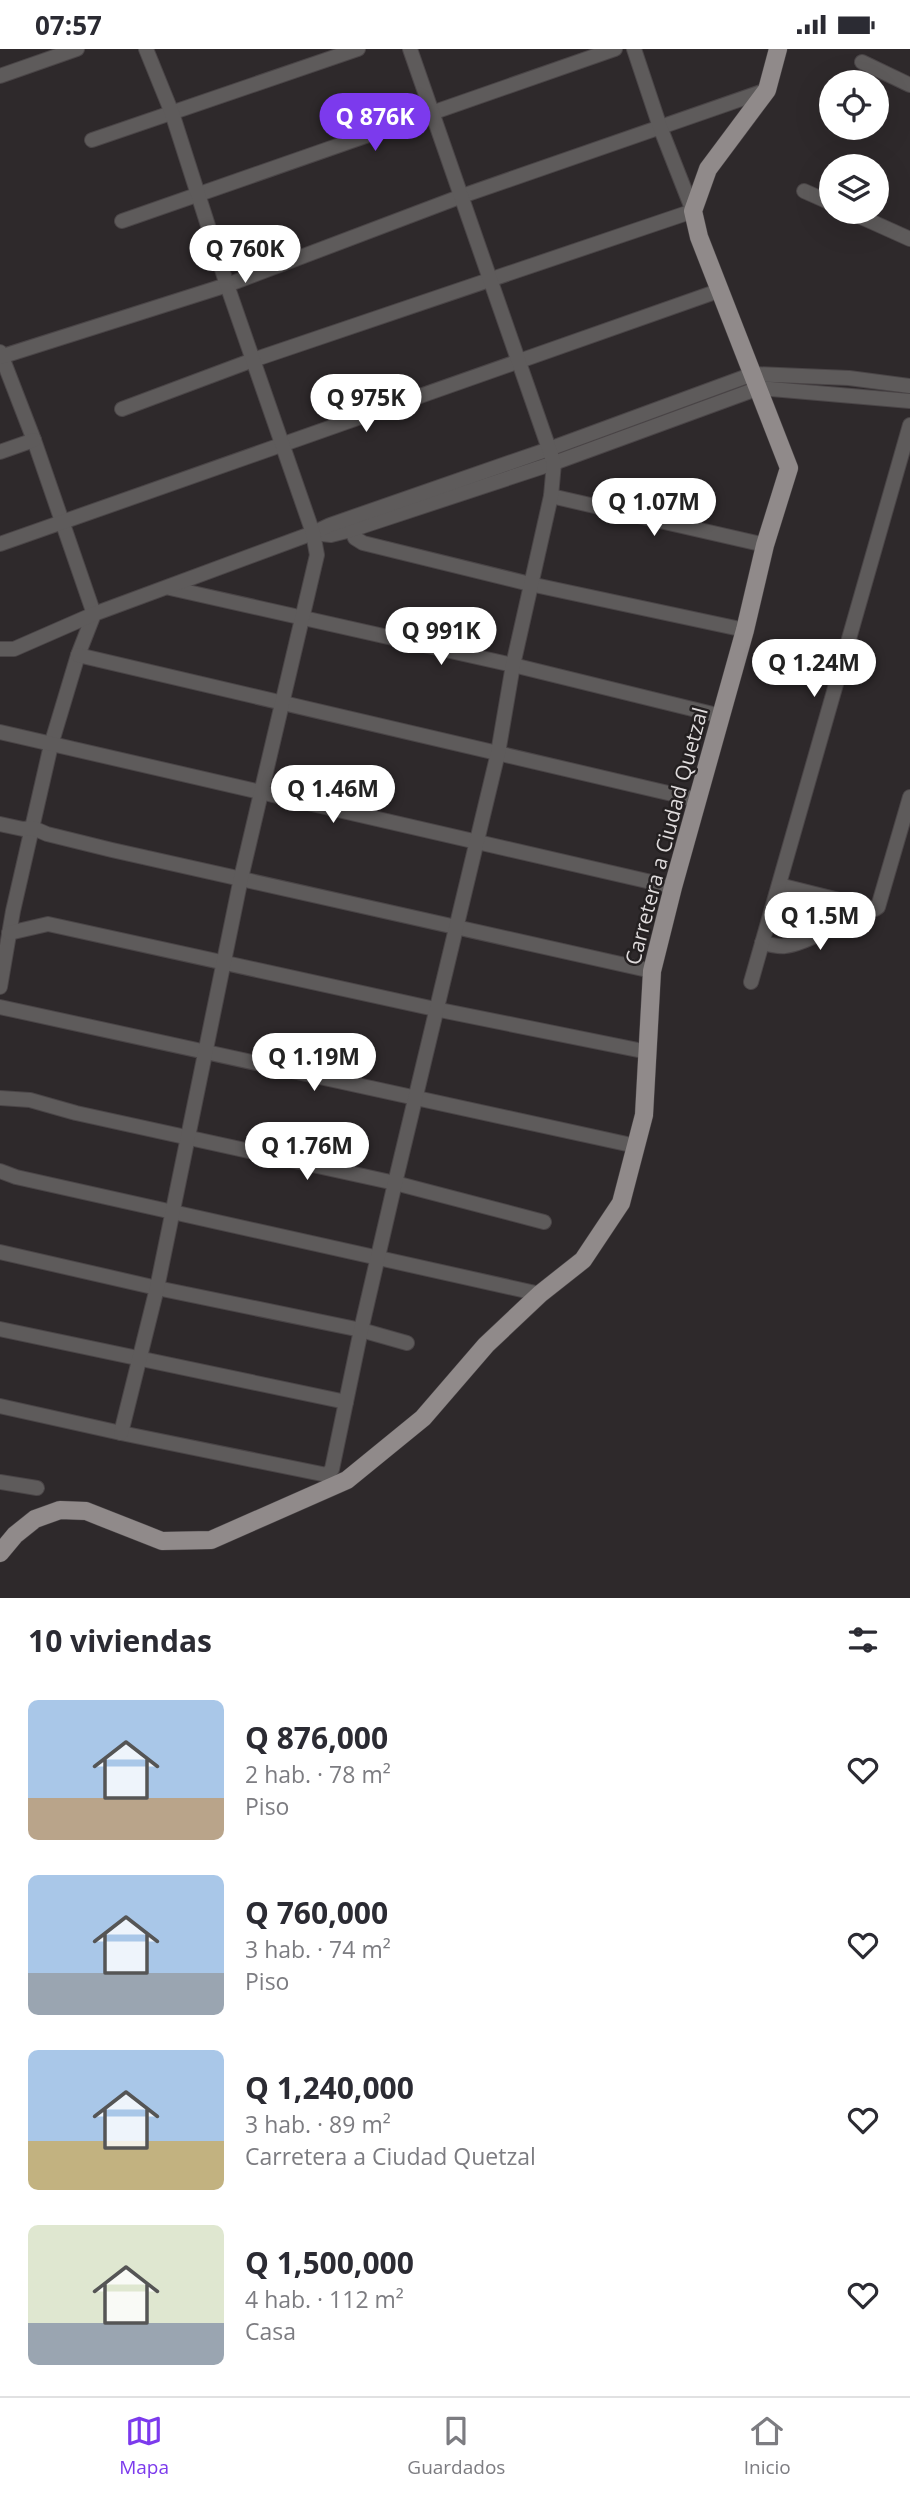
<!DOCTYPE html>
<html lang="es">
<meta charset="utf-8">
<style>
:root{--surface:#fff;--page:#f7f7f7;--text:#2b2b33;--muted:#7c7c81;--line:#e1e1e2;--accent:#7c3aed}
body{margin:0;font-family:"Open Sans",sans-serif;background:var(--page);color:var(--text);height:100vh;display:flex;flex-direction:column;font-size:26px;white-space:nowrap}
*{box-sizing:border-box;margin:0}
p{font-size:23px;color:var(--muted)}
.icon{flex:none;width:38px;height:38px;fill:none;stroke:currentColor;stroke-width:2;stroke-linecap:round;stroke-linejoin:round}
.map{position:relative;height:1549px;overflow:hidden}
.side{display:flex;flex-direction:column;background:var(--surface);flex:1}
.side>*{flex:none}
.controls{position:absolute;left:819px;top:21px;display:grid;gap:14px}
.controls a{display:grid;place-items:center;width:70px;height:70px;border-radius:50%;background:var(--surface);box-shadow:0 7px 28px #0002;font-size:35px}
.price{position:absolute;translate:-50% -60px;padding:0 16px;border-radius:24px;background:#fff;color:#222;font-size:23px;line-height:46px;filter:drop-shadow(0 2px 4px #0008)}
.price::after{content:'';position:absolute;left:50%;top:42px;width:21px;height:16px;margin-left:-10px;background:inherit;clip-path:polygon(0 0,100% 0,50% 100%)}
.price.current{background:var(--accent);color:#fff}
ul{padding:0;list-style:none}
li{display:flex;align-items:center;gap:21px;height:175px;padding:0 28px}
li span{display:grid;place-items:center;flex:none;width:196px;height:140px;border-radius:10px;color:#555}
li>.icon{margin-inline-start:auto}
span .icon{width:84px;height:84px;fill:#fffc;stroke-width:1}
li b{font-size:30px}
h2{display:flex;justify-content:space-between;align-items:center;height:84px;padding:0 28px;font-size:30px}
.status{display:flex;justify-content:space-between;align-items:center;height:49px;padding:0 35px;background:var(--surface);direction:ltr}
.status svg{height:19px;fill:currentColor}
.tab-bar{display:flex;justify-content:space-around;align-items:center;height:98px;border-top:2px solid var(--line);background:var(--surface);font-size:19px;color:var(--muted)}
.tab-bar a{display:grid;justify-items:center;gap:4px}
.tab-bar .current{color:var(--accent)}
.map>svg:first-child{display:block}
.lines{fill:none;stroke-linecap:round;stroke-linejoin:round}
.minor-casing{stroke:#4a4547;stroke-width:16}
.major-casing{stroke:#4a4547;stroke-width:19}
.minor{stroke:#5e5b5b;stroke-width:14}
.major{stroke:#908a8a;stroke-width:18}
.labels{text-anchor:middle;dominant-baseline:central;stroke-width:5;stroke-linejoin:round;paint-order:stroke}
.street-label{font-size:21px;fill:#dfdbdc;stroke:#242021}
</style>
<div class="status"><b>07:57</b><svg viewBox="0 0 49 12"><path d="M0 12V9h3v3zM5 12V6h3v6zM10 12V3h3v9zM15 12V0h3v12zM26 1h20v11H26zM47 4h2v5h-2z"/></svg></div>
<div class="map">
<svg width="910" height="1549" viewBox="0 0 910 1549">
<rect width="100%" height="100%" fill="#2e292b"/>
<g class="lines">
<defs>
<g id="minor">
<polyline points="862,13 910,36"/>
<polyline points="0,27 77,0"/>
<polyline points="92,91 358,0"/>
<polyline points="804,142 831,154"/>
<polyline points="850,163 910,190"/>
<polyline points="122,172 615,0"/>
<polyline points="0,303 34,391 94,565 78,606 51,696 13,862 0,938"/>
<polyline points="0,308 227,236 462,147 767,41"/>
<polyline points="122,360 253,311 693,162 660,78 634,0"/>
<polyline points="0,403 34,391"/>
<polyline points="551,447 765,496"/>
<polyline points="348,473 355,489 363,494 530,535 745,581"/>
<polyline points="313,484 331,486 351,481 554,414 759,339 910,352"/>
<polyline points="0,495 721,241"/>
<polyline points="170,539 513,616 721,667"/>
<polyline points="0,600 14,600 94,565 313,484 330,476 549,400 753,325 849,329 910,337"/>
<polyline points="78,606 698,751"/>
<polyline points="0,683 673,838"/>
<polyline points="0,775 23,780 33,779 47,785 112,801 652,922"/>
<polyline points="779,836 875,860 878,858 910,748"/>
<polyline points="9,884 48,875 435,960 648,1003"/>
<path d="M762,894C769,895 778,898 785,897C805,895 848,871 864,858"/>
<polyline points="751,933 910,376"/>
<polyline points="0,958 636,1097"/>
<polyline points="0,1049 30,1051 76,1064 395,1134 544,1173"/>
<polyline points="0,1122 16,1128 540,1245"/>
<polyline points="0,1203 157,1239 361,1281 407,1294"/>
<polyline points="0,1280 346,1353"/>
<polyline points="0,1357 121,1384 327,1426 332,1420 361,1281 395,1134 498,704 513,616 551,447 554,414 410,0"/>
<polyline points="121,1384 157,1239 241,829 317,506 313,484 227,236 172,64 146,0"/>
<polyline points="0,1433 37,1439"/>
</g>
<polyline id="major" points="0,1504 15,1486 35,1470 60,1461 86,1462 162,1492 211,1491 347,1431 423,1369 486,1296 540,1245 583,1211 621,1154 644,1066 652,922 673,838 745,581 765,496 789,419 699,188 693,162 708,120 767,41 778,0"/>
</defs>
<use href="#minor" class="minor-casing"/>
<use href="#major" class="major-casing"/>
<use href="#minor" class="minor"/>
<use href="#major" class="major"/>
</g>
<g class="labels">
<g class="street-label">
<text transform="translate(666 787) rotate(-75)">Carretera a Ciudad Quetzal</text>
</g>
</g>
</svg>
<div class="controls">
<a><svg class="icon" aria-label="locate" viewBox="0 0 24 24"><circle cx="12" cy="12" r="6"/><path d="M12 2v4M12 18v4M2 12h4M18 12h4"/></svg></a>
<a><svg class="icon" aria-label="layers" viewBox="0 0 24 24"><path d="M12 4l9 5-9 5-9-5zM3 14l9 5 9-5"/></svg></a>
</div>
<b class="price current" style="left:375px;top:104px">Q 876K</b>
<b class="price" style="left:245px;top:236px">Q 760K</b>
<b class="price" style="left:366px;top:385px">Q 975K</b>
<b class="price" style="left:654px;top:489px">Q 1.07M</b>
<b class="price" style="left:441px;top:618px">Q 991K</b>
<b class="price" style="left:814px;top:650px">Q 1.24M</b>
<b class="price" style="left:333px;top:776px">Q 1.46M</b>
<b class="price" style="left:820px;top:903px">Q 1.5M</b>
<b class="price" style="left:314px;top:1044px">Q 1.19M</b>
<b class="price" style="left:307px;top:1133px">Q 1.76M</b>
</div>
<section class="side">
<h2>10 viviendas<svg class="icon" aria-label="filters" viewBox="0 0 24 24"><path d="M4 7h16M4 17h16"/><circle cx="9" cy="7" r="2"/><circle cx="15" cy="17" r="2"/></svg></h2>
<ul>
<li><span style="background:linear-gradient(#a9c7e8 70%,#b9a48a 0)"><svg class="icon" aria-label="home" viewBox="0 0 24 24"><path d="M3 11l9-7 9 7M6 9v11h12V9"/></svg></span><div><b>Q 876,000</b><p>2 hab. · 78 m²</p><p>Piso</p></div><svg class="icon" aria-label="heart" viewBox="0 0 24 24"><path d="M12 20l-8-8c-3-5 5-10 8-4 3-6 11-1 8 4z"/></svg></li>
<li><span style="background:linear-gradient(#a9c7e8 70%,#9aa5b1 0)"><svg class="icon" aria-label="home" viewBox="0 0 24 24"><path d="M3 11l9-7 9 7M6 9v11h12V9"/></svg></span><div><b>Q 760,000</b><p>3 hab. · 74 m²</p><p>Piso</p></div><svg class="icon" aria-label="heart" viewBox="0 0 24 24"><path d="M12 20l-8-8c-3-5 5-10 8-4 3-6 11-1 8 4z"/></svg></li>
<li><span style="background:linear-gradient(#a9c7e8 65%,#c2b280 0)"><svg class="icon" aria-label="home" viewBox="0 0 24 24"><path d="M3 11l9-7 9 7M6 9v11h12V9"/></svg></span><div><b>Q 1,240,000</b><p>3 hab. · 89 m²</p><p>Carretera a Ciudad Quetzal</p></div><svg class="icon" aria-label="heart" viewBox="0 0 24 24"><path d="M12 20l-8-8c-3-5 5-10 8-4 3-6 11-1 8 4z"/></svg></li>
<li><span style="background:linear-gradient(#dfe7d0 70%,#9aa5b1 0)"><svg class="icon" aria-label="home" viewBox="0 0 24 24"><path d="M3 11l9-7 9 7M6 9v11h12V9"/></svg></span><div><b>Q 1,500,000</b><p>4 hab. · 112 m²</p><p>Casa</p></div><svg class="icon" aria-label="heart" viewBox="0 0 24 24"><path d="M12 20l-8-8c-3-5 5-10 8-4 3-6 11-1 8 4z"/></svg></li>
</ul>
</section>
<nav class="tab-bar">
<a class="current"><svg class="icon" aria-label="map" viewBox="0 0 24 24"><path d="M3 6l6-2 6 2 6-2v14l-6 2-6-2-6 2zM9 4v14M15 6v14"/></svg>Mapa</a>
<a><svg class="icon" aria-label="saved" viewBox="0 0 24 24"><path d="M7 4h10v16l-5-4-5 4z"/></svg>Guardados</a>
<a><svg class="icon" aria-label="home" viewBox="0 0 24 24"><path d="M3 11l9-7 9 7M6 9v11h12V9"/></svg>Inicio</a>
</nav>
